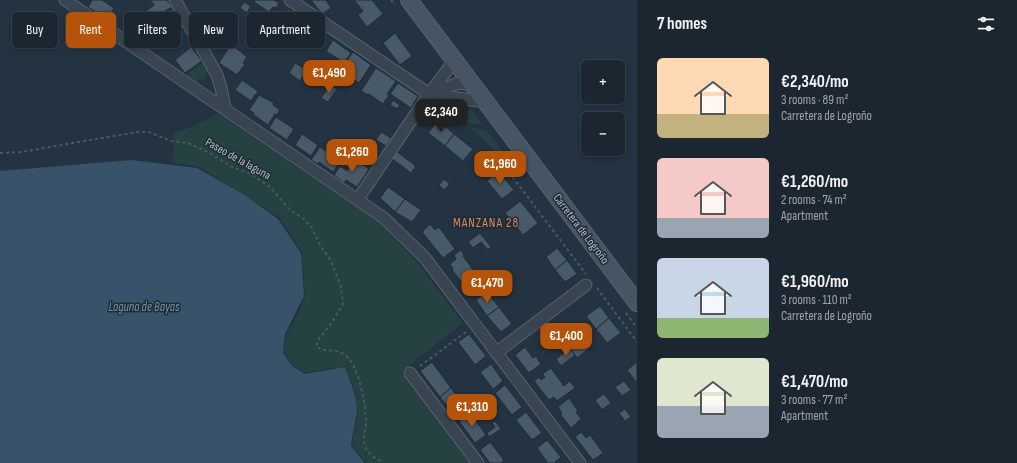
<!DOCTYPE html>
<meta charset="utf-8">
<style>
:root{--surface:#1b2631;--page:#28323d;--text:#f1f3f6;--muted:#a0a5ab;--line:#39434d;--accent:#b45309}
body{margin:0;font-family:"Sofia Sans Condensed",sans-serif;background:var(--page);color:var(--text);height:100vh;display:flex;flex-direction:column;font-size:15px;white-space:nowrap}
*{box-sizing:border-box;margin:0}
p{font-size:13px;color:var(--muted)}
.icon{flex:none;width:22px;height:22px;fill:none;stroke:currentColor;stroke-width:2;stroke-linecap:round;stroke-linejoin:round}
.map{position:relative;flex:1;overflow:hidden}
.details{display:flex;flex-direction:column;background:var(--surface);width:380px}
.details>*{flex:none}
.top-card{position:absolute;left:12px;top:12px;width:380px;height:36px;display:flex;gap:8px}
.controls{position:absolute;left:581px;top:60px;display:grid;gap:8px}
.controls a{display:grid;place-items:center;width:44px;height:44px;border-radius:6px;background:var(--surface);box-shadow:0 2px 6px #0003,0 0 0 1px var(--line);font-size:20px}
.price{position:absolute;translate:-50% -34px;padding:0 9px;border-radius:8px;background:var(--accent);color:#fff;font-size:13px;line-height:26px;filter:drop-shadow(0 1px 2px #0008)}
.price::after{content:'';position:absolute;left:50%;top:24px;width:12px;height:9px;margin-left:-6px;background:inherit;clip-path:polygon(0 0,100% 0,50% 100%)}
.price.current{background:#222;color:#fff}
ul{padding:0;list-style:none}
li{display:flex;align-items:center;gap:12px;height:100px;padding:0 20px}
li span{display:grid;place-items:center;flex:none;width:112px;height:80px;border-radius:6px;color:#555}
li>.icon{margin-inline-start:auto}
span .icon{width:48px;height:48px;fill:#fffc;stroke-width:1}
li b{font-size:17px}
h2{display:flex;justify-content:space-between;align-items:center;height:48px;padding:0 20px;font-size:17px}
.tag{padding:0 14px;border-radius:6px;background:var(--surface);box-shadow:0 2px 6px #0003,0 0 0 1px var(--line);font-size:14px;line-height:36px}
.tag.current{background:var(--accent);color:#fff}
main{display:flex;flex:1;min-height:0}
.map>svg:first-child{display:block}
.green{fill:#264142}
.water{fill:#38526a}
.building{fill:#485967;stroke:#1f2c37}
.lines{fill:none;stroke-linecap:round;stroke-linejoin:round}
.minor-casing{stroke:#56626e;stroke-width:13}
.secondary-casing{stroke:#56626e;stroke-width:18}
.path{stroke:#445d5e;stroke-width:2;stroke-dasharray:3 3;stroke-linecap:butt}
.minor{stroke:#384550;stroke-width:11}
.secondary{stroke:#465463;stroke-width:16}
.labels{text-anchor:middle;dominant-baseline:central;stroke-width:3;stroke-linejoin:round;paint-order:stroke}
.street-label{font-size:12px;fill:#b5bfcb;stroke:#1d2a35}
.neighbourhood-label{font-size:13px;letter-spacing:1px;fill:#da8960;stroke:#1d2a35}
.water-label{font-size:13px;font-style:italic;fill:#7393af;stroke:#1d2a35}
</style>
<main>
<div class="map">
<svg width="637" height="463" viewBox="0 0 637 463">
<rect width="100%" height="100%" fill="#243341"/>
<g class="green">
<polygon points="203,62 208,71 204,79 196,81 186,75"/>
<path d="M443,104L459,108L458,112L467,114L468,109L472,111L482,125C461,124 459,118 443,106Z"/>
<polygon points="218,114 378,222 415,260 463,323 402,371 472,463 367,463 352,446 354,430 358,417 355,393 346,366 305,373 292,365 284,352 286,335 297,316 305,296 302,252 279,217 198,166 173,163 174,133 192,127"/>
<polygon points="469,127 486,130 516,169 512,171 493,149"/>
</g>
<path class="water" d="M131,160L197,168L243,194L278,219L301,253L304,296L285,334L283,353L292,366L305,374L345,367C350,381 360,403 356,418C354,429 352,435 351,446L365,463H0V171Z"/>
<g class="building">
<polygon points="92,0 102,0 114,8 107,19 88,7"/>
<polygon points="150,0 167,0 172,7 165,11 170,18 158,27 146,11 154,5"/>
<polygon points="255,0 274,0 279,3 276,8 273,7 269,12 254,2"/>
<polygon points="311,0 326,0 331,8 322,14"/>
<polygon points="354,0 372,0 383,14 367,27 358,15 363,11"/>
<polygon points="244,2 251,6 247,13 240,8"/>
<polygon points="288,9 303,20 295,31 280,21"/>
<polygon points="221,14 234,23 227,32 214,23"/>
<polygon points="179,19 182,25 162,39 158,33"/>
<polygon points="308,22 327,35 319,46 300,34"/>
<polygon points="157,32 162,39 153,45 148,38"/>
<polygon points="395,33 412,56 400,65 383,43"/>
<polygon points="333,40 351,53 344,63 326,51"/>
<polygon points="231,44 247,57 243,63 245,64 237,75 219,63"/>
<polygon points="191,47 202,61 185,73 175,60"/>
<polygon points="353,52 371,65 359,83 340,70"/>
<polygon points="295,63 307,70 300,81 289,73"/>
<polygon points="376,68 396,81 387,94 389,95 383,104 369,94 368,95 361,91"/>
<polygon points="242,80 258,91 251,101 235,90"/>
<polygon points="398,83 418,96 411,108 390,94"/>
<polygon points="330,85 337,89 328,102 321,98"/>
<polygon points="259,95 274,103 273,105 280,110 277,115 275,114 268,125 252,114 254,113 249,110"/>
<polygon points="393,100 400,105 397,109 390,105"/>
<polygon points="276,117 294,129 287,140 269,128"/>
<polygon points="438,120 454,134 445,146 428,133"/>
<polygon points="381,132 391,138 386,146 376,140"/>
<polygon points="302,134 318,145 311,156 295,145"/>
<polygon points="454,134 473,149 463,161 445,146"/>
<polygon points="320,147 341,161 333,172 319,162 318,164 311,160"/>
<polygon points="396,151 416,166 411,173 391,158"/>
<polygon points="489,155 494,160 480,173 475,170"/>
<polygon points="355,159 369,169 357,187 346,180 344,183 334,175 340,166 347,171"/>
<polygon points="498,171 514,190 502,199 487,181"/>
<polygon points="444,179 450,184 444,190 439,185"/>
<polygon points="388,187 405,199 395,212 380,198"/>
<polygon points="405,199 421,210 412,222 395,212"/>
<polygon points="520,201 538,223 523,235 505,213"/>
<polygon points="430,224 435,230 439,227 455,249 443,258 422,232"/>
<polygon points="480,233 491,247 488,250 481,242 473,248 468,242"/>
<polygon points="557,248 567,260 555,270 546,257"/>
<polygon points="461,250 464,255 463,256 477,275 464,285 452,270 453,268 450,264 456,259 454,255"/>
<polygon points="567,260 577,274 565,282 555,270"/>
<polygon points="486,292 499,307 487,316 476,300"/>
<polygon points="600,306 609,318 596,329 586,316"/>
<polygon points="499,307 512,324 501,332 487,316"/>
<polygon points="609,318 621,333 607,343 596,329"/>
<polygon points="469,334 486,356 475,365 458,342"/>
<polygon points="580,340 587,350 577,358 570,348"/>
<polygon points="525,347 533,358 536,356 541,364 529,373 515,355"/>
<polygon points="570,348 575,355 561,366 556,359"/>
<polygon points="432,362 451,388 440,397 420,371"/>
<polygon points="637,362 637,383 627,370"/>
<polygon points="491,364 503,381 493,389 480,372"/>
<polygon points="551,368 564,386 570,381 575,388 557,401 554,397 549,400 534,381 539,377 541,380 545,377 542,374"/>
<polygon points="624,381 631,390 622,396 615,387"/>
<polygon points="505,385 522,407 512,415 495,393"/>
<polygon points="451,388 470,413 459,421 440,397"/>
<polygon points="604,394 611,403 602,410 595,400"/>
<polygon points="569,398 578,411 576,412 581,419 571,428 560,414 562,413 558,407"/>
<polygon points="625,409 631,417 625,421 619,413"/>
<polygon points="526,412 542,433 532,440 516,420"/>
<polygon points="470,413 486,435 475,443 459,421"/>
<polygon points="495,421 501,429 489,437 487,433 495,427 492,423"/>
<polygon points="581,432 586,438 590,435 603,453 593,460 575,437"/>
<polygon points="547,440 561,457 554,463 548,463 537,448"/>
<polygon points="490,442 504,460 501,463 490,463 480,450"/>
</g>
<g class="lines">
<defs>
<g id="minor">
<polyline points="65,0 384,218 425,258 580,463"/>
<polyline points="175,0 217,75 221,88 225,108"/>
<polyline points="290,0 429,94 486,102"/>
<polyline points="430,94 458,83 473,85"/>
<polyline points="358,199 429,94 455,60"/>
<polyline points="496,353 586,285"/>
<polyline points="410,373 478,463"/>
</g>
<polyline id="secondary" points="409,0 637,303"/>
</defs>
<use href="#minor" class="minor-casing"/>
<use href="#secondary" class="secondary-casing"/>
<g class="path">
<polyline points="391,0 395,5"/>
<path d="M0,153L21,152L137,132H149L171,141L188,143L210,153L232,167L249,173L270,187L289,209L304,219L312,228L320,245L330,259L341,287L343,304L332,322L319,339L316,346L322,350C330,350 338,350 345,355C359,365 366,406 366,422C366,431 362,437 365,446C368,455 376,458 383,463"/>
<polyline points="519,170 511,175 586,274"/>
<polyline points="597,288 637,342"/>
<polyline points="626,313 637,328"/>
<polyline points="420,366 466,332"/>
</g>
<use href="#minor" class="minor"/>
<use href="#secondary" class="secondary"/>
</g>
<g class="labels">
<g class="street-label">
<text transform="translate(238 159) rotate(29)">Paseo de la laguna</text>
<text transform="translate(581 229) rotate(53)">Carretera de Logroño</text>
</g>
<g class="neighbourhood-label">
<text x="486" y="223">MANZANA 28</text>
</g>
<g class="water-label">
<text x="144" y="307">Laguna de Bayas</text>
</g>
</g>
</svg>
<div class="controls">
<a>+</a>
<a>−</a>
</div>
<b class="price" style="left:329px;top:94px">€1,490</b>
<b class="price current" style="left:441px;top:133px">€2,340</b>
<b class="price" style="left:352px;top:173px">€1,260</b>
<b class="price" style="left:500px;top:185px">€1,960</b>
<b class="price" style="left:487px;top:304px">€1,470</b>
<b class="price" style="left:566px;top:357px">€1,400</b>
<b class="price" style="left:472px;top:428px">€1,310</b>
<div class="top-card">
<a class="tag">Buy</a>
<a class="tag current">Rent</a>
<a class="tag">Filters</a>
<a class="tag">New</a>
<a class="tag">Apartment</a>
</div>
</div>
<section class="details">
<h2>7 homes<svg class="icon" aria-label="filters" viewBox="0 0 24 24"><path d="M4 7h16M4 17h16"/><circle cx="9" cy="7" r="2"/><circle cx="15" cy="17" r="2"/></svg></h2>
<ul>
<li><span style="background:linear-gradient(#ffd9b3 70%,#c2b280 0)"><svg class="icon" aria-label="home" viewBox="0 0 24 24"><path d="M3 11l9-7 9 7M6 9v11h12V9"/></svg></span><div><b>€2,340/mo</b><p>3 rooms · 89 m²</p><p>Carretera de Logroño</p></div></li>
<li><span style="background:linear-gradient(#f6c9c9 75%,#9aa5b1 0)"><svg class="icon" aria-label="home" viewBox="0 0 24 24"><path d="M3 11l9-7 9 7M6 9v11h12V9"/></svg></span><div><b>€1,260/mo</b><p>2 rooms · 74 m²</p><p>Apartment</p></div></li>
<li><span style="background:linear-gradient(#c9d6e8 75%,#8fb573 0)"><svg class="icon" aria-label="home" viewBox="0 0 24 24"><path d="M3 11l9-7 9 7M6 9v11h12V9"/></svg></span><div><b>€1,960/mo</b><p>3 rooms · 110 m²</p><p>Carretera de Logroño</p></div></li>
<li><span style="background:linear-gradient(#dfe7d0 60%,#9aa5b1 0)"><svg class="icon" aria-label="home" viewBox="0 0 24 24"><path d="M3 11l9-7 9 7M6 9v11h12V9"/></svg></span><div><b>€1,470/mo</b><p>3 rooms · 77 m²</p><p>Apartment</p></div></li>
</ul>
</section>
</main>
